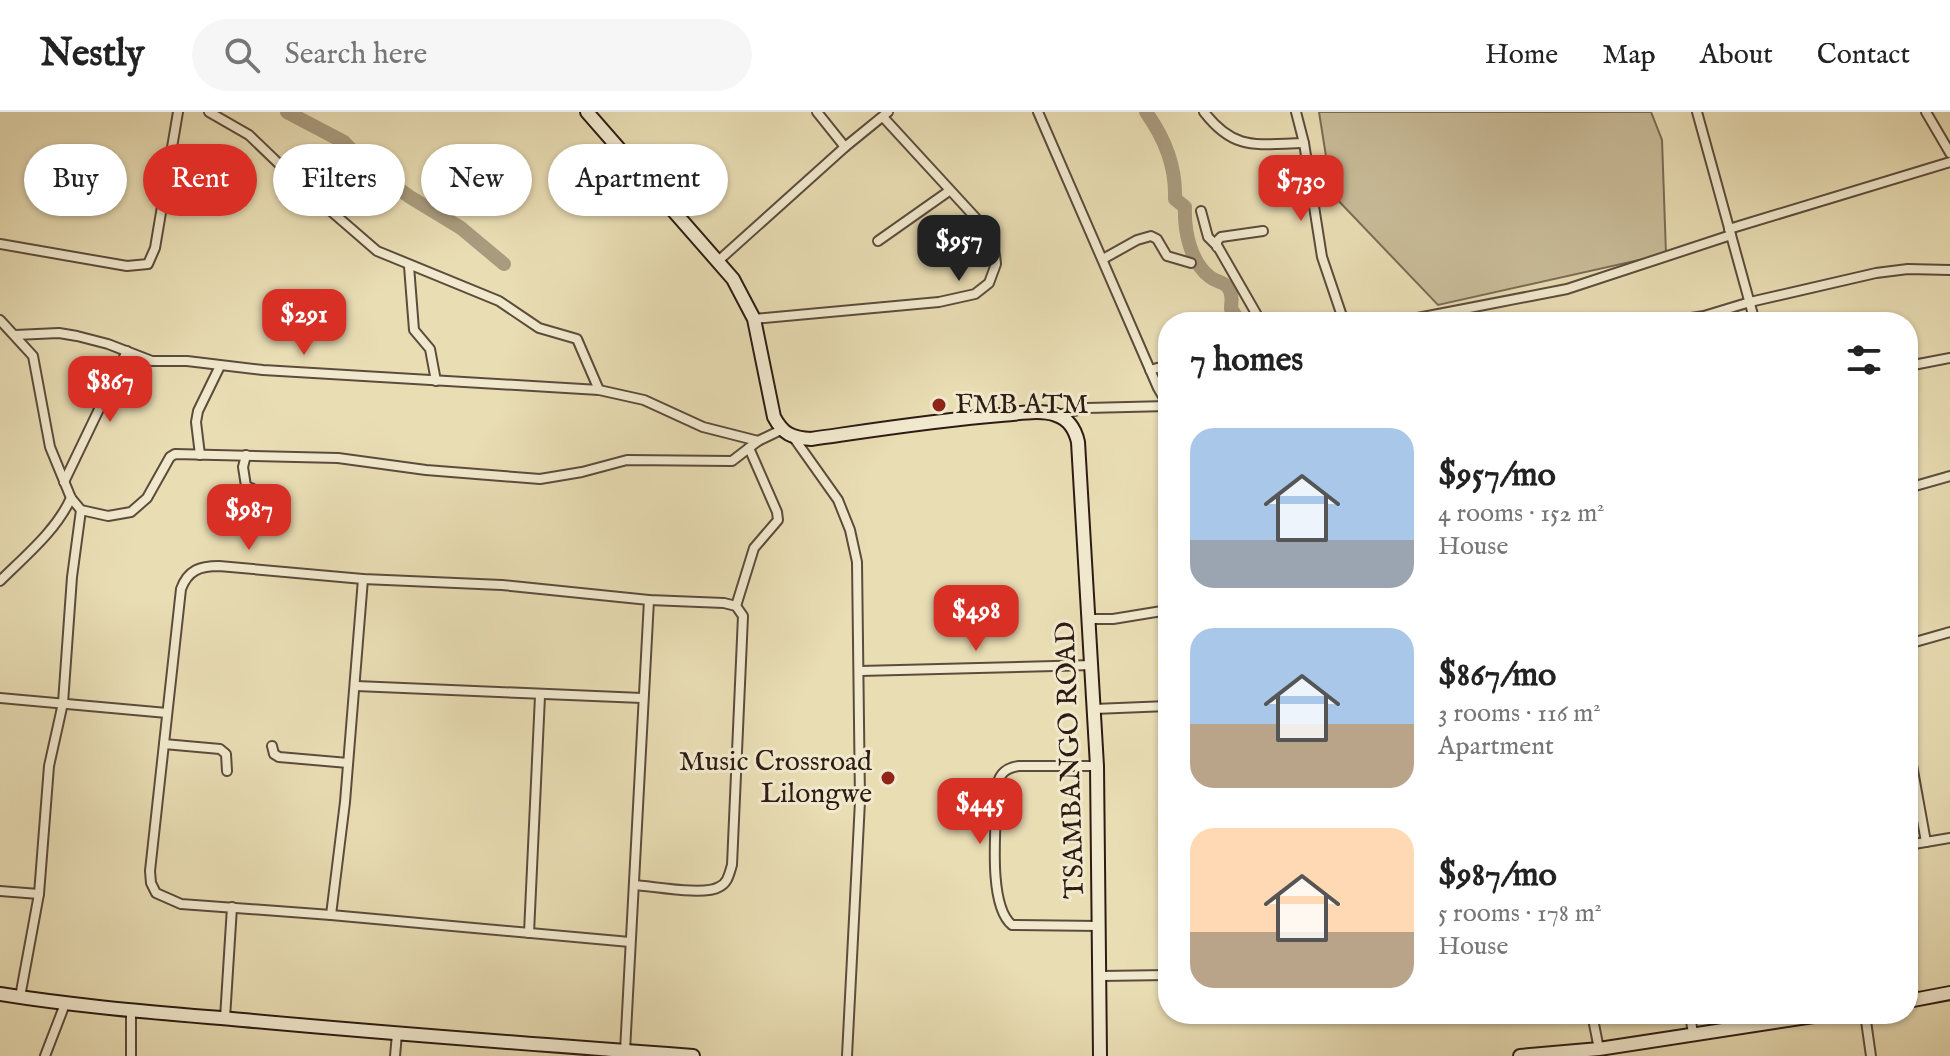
<!DOCTYPE html>
<meta charset="utf-8">
<style>
:root{--surface:#fff;--page:#f6f6f6;--text:#222;--muted:#767676;--line:#e0e0e0;--accent:#d93025}
body{margin:0;font-family:"IM FELL English",serif;background:var(--page);color:var(--text);height:100vh;display:flex;flex-direction:column;font-size:30px;white-space:nowrap}
*{box-sizing:border-box;margin:0}
p{font-size:26px;color:var(--muted)}
.icon{flex:none;width:44px;height:44px;fill:none;stroke:currentColor;stroke-width:2;stroke-linecap:round;stroke-linejoin:round}
.map{position:relative;flex:1;overflow:hidden}
.details{position:absolute;left:1158px;top:200px;width:760px;height:712px;display:flex;flex-direction:column;background:var(--surface);border-radius:32px;box-shadow:0 2px 6px #0004}
.details>*{flex:none}
.hud{position:absolute;left:24px;top:32px;width:760px;height:72px;display:flex;gap:16px}
.price{position:absolute;translate:-50% -68px;padding:0 18px;border-radius:16px;background:var(--accent);color:#fff;font-size:26px;line-height:52px;filter:drop-shadow(0 2px 4px #0008)}
.price::after{content:'';position:absolute;left:50%;top:48px;width:24px;height:18px;margin-left:-12px;background:inherit;clip-path:polygon(0 0,100% 0,50% 100%)}
.price.current{background:#222;color:#fff}
ul{padding:0;list-style:none}
li{display:flex;align-items:center;gap:24px;height:200px;padding:0 32px}
li span{display:grid;place-items:center;flex:none;width:224px;height:160px;border-radius:24px;color:#555}
li>.icon{margin-inline-start:auto}
span .icon{width:96px;height:96px;fill:#fffc;stroke-width:1}
li b{font-size:34px}
h2{display:flex;justify-content:space-between;align-items:center;height:96px;padding:0 32px;font-size:34px}
.tag{padding:0 28px;border-radius:36px;background:var(--surface);box-shadow:0 2px 6px #0004;font-size:28px;line-height:72px}
.tag.current{background:var(--accent);color:#fff}
header{display:flex;align-items:center;gap:48px;box-sizing:border-box;height:112px;padding:0 40px;background:var(--surface);border-bottom:2px solid var(--line)}
header strong{font-size:38px}
nav{display:flex;gap:44px;margin-inline-start:auto;font-size:28px}
.search{width:560px;height:72px;background:var(--page);display:flex;align-items:center;gap:20px;box-sizing:border-box;padding:0 28px;border-radius:44px;color:var(--muted);font-size:30px}
.map>svg:first-child{display:block}
.green{fill:#c9bc99;stroke:#7b6c56;stroke-width:2}
.lines{fill:none;stroke-linecap:round;stroke-linejoin:round}
.river{stroke:#a99b7e;stroke-width:14}
.street-casing{stroke:#5c4c3c;stroke-width:12}
.secondary-casing{stroke:#2d1c14;stroke-width:16}
.street{stroke:#f1e9ce;stroke-width:8}
.secondary{stroke:#f1e9ce;stroke-width:12}
.poi-dot{fill:#8f2418;stroke:#f1e9ce;stroke-width:3}
.labels{text-anchor:middle;dominant-baseline:central;stroke-width:6;stroke-linejoin:round;paint-order:stroke}
.poi-label{font-size:28px;fill:#2d1c14;stroke:#f1e9ce;text-anchor:start}
.street-label{font-size:28px;fill:#2d1c14;stroke:#f1e9ce}
</style>
<header>
<strong>Nestly</strong>
<div class="search"><svg class="icon" aria-label="search" viewBox="0 0 24 24"><circle cx="10" cy="10" r="6"/><path d="M15 15l6 6"/></svg>Search here</div>
<nav><a>Home</a><a>Map</a><a>About</a><a>Contact</a></nav>
</header>
<div class="map">
<svg width="1950" height="944" viewBox="0 0 1950 944">
<rect width="100%" height="100%" fill="#e9ddb4"/>
<filter id="stains"><feTurbulence type="fractalNoise" baseFrequency=".0025" numOctaves="4"/><feColorMatrix values="0 0 0 0 .2 0 0 0 0 .09 0 0 0 0 .02 0 0 0 .5 -.17"/></filter>
<radialGradient id="worn" r=".72"><stop offset=".6" stop-color="#630" stop-opacity="0"/><stop offset="1" stop-color="#630" stop-opacity=".3"/></radialGradient>
<polygon class="green" points="1319,0 1651,0 1662,28 1666,142 1438,193 1332,82"/>
<g class="lines">
<g class="river">
<polyline points="287,0 344,30 368,55 410,85 461,116 504,152"/>
<path d="M1146,0C1165,27 1176,54 1175,87L1185,95C1184,118 1190,150 1210,165C1217,171 1226,169 1230,179C1233,185 1231,191 1231,197L1240,210"/>
</g>
<defs>
<g id="street">
<polyline points="209,0 249,23 302,74 377,139 499,189 539,216 577,227 599,278"/>
<polyline points="817,0 845,35"/>
<polyline points="1038,0 1158,276 1168,293"/>
<path d="M1204,0C1235,40 1257,32 1304,31"/>
<polyline points="1296,0 1304,31 1322,145 1344,210"/>
<polyline points="1697,0 1755,210"/>
<polyline points="1926,0 1950,41"/>
<polyline points="1201,99 1208,125 1218,135 1261,210"/>
<polyline points="1729,117 1950,50"/>
<polyline points="878,129 949,79"/>
<polyline points="0,132 127,154 148,152 155,136 178,0"/>
<polyline points="1217,135 1217,129 1221,125 1263,119"/>
<polyline points="1103,147 1137,128 1151,124 1157,127 1167,144 1191,151"/>
<polyline points="717,150 845,35 888,0"/>
<polyline points="409,154 414,218 430,237 436,269"/>
<polyline points="754,207 939,190 975,182 989,171 996,152 995,143 985,116 883,5"/>
<polyline points="0,208 33,244 50,335 71,386 81,398 108,404 131,400 147,386 170,345 175,342 338,346 426,358 540,367 582,360 627,348 732,349 758,329 781,318"/>
<polyline points="1397,210 1567,177 1731,123"/>
<polyline points="1665,210 1704,204 1750,190 1876,161 1908,157 1950,158"/>
<polyline points="15,223 59,221 77,224 108,232 152,249 187,249 263,258 599,278 644,288 703,315 758,329"/>
<polyline points="1908,254 1950,246"/>
<polyline points="1150,258 1168,253"/>
<polyline points="1058,303 1087,296 1168,294"/>
<polyline points="794,326 838,388 850,418 857,450 860,689 847,944"/>
<polyline points="200,343 196,310 198,299 220,254"/>
<polyline points="246,343 243,355 246,374 262,381 266,387 266,392"/>
<polyline points="64,370 127,239"/>
<polyline points="1908,376 1950,364"/>
<path d="M0,469C25,444 56,419 71,386"/>
<polyline points="736,494 754,436 778,408 777,400 749,336"/>
<polyline points="1090,507 1113,507 1168,498"/>
<polyline points="1908,532 1950,520"/>
<polyline points="860,559 1093,553"/>
<polyline points="356,574 642,586"/>
<polyline points="0,586 167,601"/>
<polyline points="1094,597 1168,594"/>
<polyline points="1908,631 1926,730"/>
<polyline points="164,632 220,637 226,642 227,659"/>
<polyline points="272,634 274,642 279,645 348,651"/>
<path d="M1097,654H1019C1006,656 1000,661 997,673C997,706 986,792 1012,813L1100,814"/>
<polyline points="1908,733 1950,726"/>
<polyline points="0,779 39,782"/>
<polyline points="331,803 345,690 363,467"/>
<polyline points="529,821 540,584"/>
<path d="M630,830L331,803L181,792L156,781L151,771L150,759L181,477C188,458 200,454 219,454L363,467L502,473L649,488L724,491L736,494L743,504L732,753C729,762 728,771 719,775C704,784 653,774 634,773"/>
<polyline points="1101,864 1168,863"/>
<polyline points="20,885 39,782 49,654 63,591 72,465 81,398"/>
<polyline points="1592,902 1599,937"/>
<polyline points="1690,902 1693,922"/>
<polyline points="1865,902 1871,944"/>
<polyline points="225,906 232,795"/>
<polyline points="625,939 649,488"/>
<polyline points="45,944 65,892"/>
<polyline points="131,944 131,897"/>
<polyline points="395,944 397,922"/>
</g>
<g id="secondary">
<path d="M587,0L733,167L754,207L774,305C783,322 792,326 811,327C874,318 937,308 1001,303C1018,302 1040,297 1056,303C1069,307 1075,317 1078,330L1097,654L1100,944"/>
<path d="M0,882C80,895 162,901 243,908C393,922 543,933 693,944"/>
<polyline points="1908,889 1950,881"/>
<polyline points="1520,944 1599,937 1827,902"/>
</g>
</defs>
<use href="#street" class="street-casing"/>
<use href="#secondary" class="secondary-casing"/>
<use href="#street" class="street"/>
<use href="#secondary" class="secondary"/>
</g>
<g class="poi-dot">
<circle cx="939" cy="293" r="8"/>
<circle cx="888" cy="666" r="8"/>
</g>
<g class="labels">
<g class="poi-label">
<text x="955" y="293">FMB ATM</text>
<text x="872" y="650" text-anchor="end">Music Crossroad<tspan x="872" dy="32">Lilongwe</tspan></text>
</g>
<g class="street-label">
<text transform="translate(1071 648) rotate(-92)">TSAMBANGO ROAD</text>
</g>
</g>
<rect width="100%" height="100%" filter="url(#stains)"/>
<rect width="100%" height="100%" fill="url(#worn)"/>
</svg>
<b class="price" style="left:1301px;top:111px">$730</b>
<b class="price current" style="left:959px;top:171px">$957</b>
<b class="price" style="left:304px;top:245px">$291</b>
<b class="price" style="left:110px;top:312px">$867</b>
<b class="price" style="left:249px;top:440px">$987</b>
<b class="price" style="left:976px;top:541px">$498</b>
<b class="price" style="left:980px;top:734px">$445</b>
<div class="hud">
<a class="tag">Buy</a>
<a class="tag current">Rent</a>
<a class="tag">Filters</a>
<a class="tag">New</a>
<a class="tag">Apartment</a>
</div>
<section class="details">
<h2>7 homes<svg class="icon" aria-label="filters" viewBox="0 0 24 24"><path d="M4 7h16M4 17h16"/><circle cx="9" cy="7" r="2"/><circle cx="15" cy="17" r="2"/></svg></h2>
<ul>
<li><span style="background:linear-gradient(#a9c7e8 70%,#9aa5b1 0)"><svg class="icon" aria-label="home" viewBox="0 0 24 24"><path d="M3 11l9-7 9 7M6 9v11h12V9"/></svg></span><div><b>$957/mo</b><p>4 rooms · 152 m²</p><p>House</p></div></li>
<li><span style="background:linear-gradient(#a9c7e8 60%,#b9a48a 0)"><svg class="icon" aria-label="home" viewBox="0 0 24 24"><path d="M3 11l9-7 9 7M6 9v11h12V9"/></svg></span><div><b>$867/mo</b><p>3 rooms · 116 m²</p><p>Apartment</p></div></li>
<li><span style="background:linear-gradient(#ffd9b3 65%,#b9a48a 0)"><svg class="icon" aria-label="home" viewBox="0 0 24 24"><path d="M3 11l9-7 9 7M6 9v11h12V9"/></svg></span><div><b>$987/mo</b><p>5 rooms · 178 m²</p><p>House</p></div></li>
</ul>
</section>
</div>
